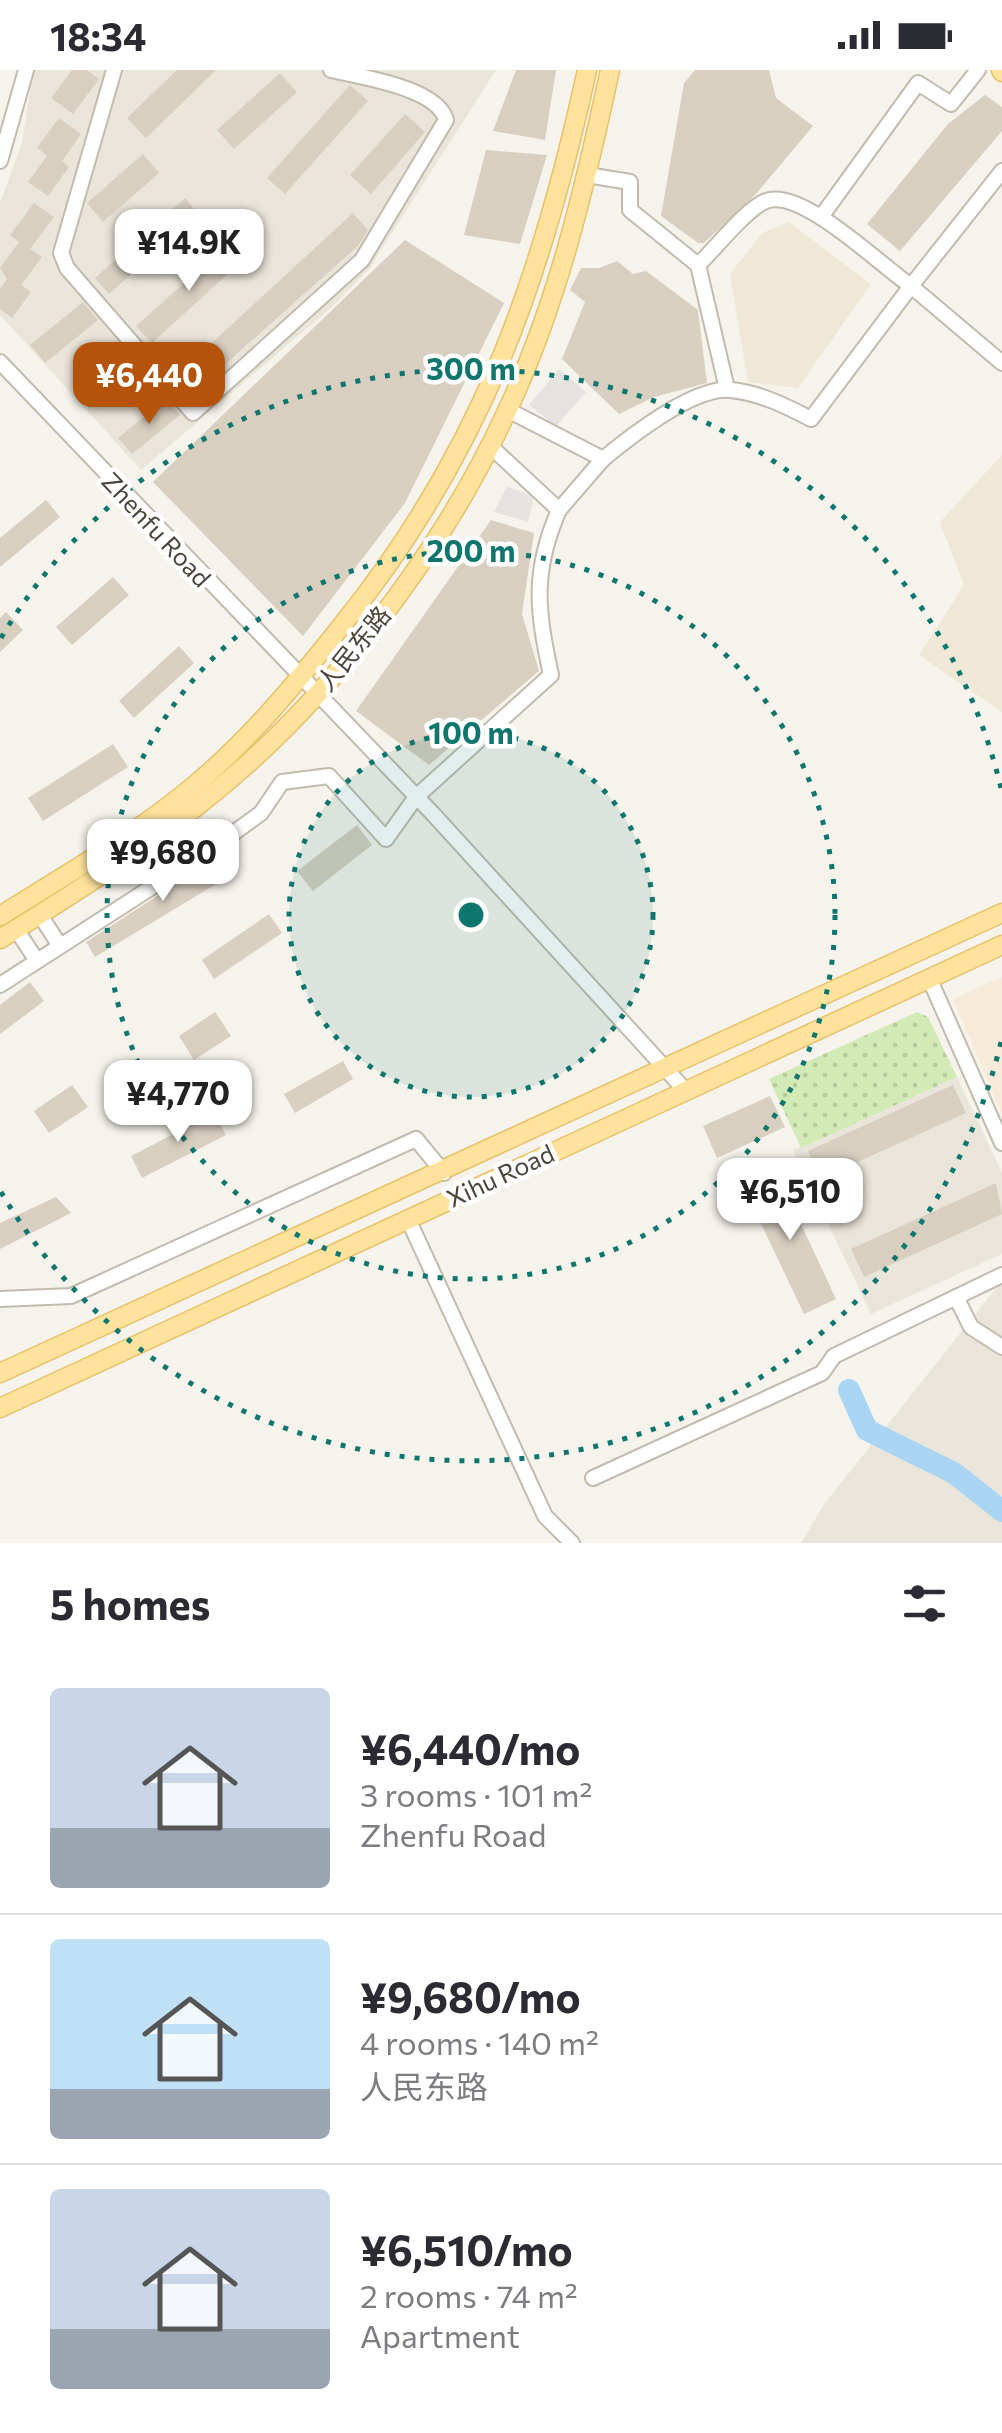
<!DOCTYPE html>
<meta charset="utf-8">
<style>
:root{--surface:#fff;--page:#f7f7f7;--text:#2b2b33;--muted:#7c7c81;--line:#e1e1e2;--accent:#b45309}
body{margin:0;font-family:Commissioner,"Noto Sans SC",sans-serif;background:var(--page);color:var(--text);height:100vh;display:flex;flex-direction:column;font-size:38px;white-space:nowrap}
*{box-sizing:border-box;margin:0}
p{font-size:32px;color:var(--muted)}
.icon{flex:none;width:55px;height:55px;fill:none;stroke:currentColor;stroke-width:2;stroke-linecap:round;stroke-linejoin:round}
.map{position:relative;height:1473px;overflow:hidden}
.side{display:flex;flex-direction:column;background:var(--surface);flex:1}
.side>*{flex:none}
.price{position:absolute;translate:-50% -85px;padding:0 22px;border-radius:20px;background:#fff;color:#222;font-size:32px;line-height:65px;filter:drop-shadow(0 2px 5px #0008)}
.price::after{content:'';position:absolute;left:50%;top:60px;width:30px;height:22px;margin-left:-15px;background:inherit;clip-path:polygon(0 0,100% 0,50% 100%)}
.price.on{background:var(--accent);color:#fff}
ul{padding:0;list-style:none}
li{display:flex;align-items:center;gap:30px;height:250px;padding:0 50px}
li+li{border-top:2px solid var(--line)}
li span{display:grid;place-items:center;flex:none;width:280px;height:200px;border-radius:10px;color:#555}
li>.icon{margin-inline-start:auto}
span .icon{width:120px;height:120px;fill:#fffc;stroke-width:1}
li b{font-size:42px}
h2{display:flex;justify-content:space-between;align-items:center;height:120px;padding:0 50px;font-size:42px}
.status{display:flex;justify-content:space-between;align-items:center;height:70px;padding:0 50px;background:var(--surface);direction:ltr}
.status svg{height:28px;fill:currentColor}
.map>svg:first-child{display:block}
.residential{fill:#eae5da}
.commercial{fill:#f7ead8}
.education{fill:#efe8d6}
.garden{fill:url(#garden-dots)}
.parking{fill:#e5e3e0}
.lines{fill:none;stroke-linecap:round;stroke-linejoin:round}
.river{stroke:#a9d4f2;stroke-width:22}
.building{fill:#d8cfc1}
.minor-casing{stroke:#c2bbae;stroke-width:18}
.major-casing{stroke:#e6c16a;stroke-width:21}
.minor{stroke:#fff;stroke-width:14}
.major{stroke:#ffe39c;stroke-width:18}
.ring{fill:none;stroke:#0f766e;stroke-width:5;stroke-dasharray:5 10}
.labels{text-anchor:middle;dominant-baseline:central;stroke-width:9;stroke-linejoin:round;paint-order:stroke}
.street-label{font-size:25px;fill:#4b4439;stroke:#fff}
.centre{fill:#0f766e;stroke:#fff;stroke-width:5}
.ring-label{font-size:30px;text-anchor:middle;font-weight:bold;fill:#0f766e;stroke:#fff;stroke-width:9;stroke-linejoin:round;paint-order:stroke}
</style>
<div class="status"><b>18:34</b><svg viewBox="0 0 49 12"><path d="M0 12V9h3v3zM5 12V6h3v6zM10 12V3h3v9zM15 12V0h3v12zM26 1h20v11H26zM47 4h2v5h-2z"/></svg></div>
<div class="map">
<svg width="1002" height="1473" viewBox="0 0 1002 1473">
<defs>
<pattern id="garden-dots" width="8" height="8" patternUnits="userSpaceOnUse" patternTransform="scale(2.5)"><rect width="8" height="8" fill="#d2eab5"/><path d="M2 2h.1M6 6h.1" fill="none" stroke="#b6ca9c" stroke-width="1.8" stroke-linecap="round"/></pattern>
</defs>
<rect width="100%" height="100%" fill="#f6f3ec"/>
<g class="residential">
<polygon points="33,0 496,0 369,199 332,237 141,400 0,245 0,133 22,73"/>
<polygon points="957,1007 1002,1103 1002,1184 871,1244 793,1080"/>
<polygon points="1002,1211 1002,1473 801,1473 825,1433"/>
</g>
<polygon class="commercial" points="1002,907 1002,1044 953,929"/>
<g class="education">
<polygon points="789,152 871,214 798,318 748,312 730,204 762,163"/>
<polygon points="1002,385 1002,642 919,585 964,515 940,452"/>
</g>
<polygon class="garden" points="917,942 928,947 957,1007 801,1078 769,1009"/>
<g class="parking">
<polygon points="559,299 586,322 556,356 529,335"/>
<polygon points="507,416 534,427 528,452 494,442"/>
</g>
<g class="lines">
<polyline class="river" points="849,1320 867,1360 954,1403 1002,1441"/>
</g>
<g class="building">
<polygon points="72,0 87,0 99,9 73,44 51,28"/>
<polygon points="177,0 216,0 146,68 127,48"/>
<polygon points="516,0 556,0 545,70 493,61"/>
<polygon points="695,0 769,0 776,28 813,56 756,124 704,173 698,173 661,146 684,13"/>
<polygon points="280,3 297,22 234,79 217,60"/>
<polygon points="350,15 368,31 285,124 267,108"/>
<polygon points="985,25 1002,37 1002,61 900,181 867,154 948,54"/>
<polygon points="405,44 425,62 371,124 350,105"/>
<polygon points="59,48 81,64 62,91 69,97 48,126 28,112 47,86 37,78"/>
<polygon points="486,80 547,85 520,174 464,165"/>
<polygon points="143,84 159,103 103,152 87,133"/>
<polygon points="185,128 199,145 109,224 95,208"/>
<polygon points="34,133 54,147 30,179 42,187 21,215 31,222 12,248 0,239 0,219 7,209 0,198 19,172 10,165"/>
<polygon points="353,143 368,160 358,176 195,321 179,303"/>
<polygon points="405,170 504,233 405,433 303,566 153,412"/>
<polygon points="228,174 243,190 152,273 136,256"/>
<polygon points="617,191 633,204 646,201 698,240 707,313 654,327 619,344 562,289 585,232 570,220 581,198 599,198"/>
<polygon points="83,232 98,250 45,293 30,275"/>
<polygon points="124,280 139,297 90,339 74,321"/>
<polygon points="166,329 180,345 132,384 118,368"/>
<polygon points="46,430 60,447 0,497 0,468"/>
<polygon points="491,450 534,463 522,544 539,601 429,695 356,641"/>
<polygon points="113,507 129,525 72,575 56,557"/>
<polygon points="6,542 23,560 0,582 0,548"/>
<polygon points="179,576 194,593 134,648 119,631"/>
<polygon points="113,674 128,697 43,751 28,728"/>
<polygon points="357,755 372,775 313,821 297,801"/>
<polygon points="224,783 236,802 95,887 86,872"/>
<polygon points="269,844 282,863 214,909 202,890"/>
<polygon points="30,912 44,931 0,964 0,935"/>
<polygon points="215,942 231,966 194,990 179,966"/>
<polygon points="343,991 353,1009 295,1043 284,1024"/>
<polygon points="72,1015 88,1037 49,1063 34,1041"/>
<polygon points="953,1015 966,1043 820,1109 808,1081"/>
<polygon points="770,1026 785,1057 717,1088 703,1056"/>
<polygon points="214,1043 226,1065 142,1108 131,1086"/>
<polygon points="777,1103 836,1229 804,1244 744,1118"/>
<polygon points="996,1113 1002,1144 864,1207 851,1179"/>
<polygon points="56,1127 71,1143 0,1179 0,1153"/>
</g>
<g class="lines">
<defs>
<g id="minor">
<path d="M114,0L61,183L67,198L193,343L362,190L446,50C438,18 361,7 331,0"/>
<polyline points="0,91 26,0"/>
<path d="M587,105L630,112V140L698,195C714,180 747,138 766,131C801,117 880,195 911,216L1002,101"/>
<polyline points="821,147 918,13 951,34 978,0"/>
<polyline points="698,195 727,319"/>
<polyline points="0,292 434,745 684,1019"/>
<path d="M508,340L603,389C631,366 694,316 731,320C760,323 786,336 811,349L911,216L1002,293"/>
<polyline points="489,375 559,440 603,389"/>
<polyline points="40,845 60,876"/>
<polyline points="16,859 37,891"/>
<polyline points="930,910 1002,1073"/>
<path d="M0,915L217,775L261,743L282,712L329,706L386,769L416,727L551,605C537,540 532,502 559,440"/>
<polyline points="408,1149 545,1446 572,1473"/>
<polyline points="956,1227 971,1257 1002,1277"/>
<polyline points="0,1229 71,1226 416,1069 444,1103"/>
<polyline points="593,1408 822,1303 834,1286 1002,1205"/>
</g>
<g id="major">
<polyline points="1001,0 1002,2"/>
<path d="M0,846C66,805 135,765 195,715C252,667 297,612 343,554C481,383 541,212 587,0"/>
<path d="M0,869C69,827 138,783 201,733C326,635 441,485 507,341C558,233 585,116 610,0"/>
<polyline points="0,1303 1002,843"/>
<polyline points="0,1338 1002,875"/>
</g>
</defs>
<use href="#minor" class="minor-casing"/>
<use href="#major" class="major-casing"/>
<use href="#minor" class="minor"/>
<use href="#major" class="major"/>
</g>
<circle cx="471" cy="845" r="182" fill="#0f766e" fill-opacity=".12"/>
<g class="ring">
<circle cx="471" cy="845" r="182"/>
<circle cx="471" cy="845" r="364"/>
<path d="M1001 972A545 545 0 0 1 1 1122M1 568A545 545 0 0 1 1001 718"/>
</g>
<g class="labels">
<g class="street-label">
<text transform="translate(157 459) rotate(47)">Zhenfu Road</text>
<text transform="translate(353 578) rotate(-51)">人民东路</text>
<text transform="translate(500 1105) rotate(-25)">Xihu Road</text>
</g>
</g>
<circle cx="471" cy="845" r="15" class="centre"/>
<g class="ring-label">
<text x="471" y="310">300 m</text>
<text x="471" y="492">200 m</text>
<text x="471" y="674">100 m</text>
</g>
</svg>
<b class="price" style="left:189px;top:224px">¥14.9K</b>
<b class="price on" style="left:149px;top:357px">¥6,440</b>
<b class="price" style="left:163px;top:834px">¥9,680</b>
<b class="price" style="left:178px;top:1075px">¥4,770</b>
<b class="price" style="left:790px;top:1173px">¥6,510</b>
</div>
<section class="side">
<h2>5 homes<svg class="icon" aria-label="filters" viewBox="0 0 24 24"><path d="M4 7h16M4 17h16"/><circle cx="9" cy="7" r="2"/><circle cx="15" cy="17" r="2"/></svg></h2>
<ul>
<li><span style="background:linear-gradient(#c9d6e8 70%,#9aa5b1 0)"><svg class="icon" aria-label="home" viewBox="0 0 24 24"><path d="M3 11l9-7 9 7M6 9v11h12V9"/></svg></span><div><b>¥6,440/mo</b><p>3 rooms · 101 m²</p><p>Zhenfu Road</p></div></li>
<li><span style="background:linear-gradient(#bfe0f5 75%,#9aa5b1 0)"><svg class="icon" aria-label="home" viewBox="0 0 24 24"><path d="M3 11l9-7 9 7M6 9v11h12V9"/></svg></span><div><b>¥9,680/mo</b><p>4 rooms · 140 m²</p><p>人民东路</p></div></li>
<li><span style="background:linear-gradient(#c9d6e8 70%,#9aa5b1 0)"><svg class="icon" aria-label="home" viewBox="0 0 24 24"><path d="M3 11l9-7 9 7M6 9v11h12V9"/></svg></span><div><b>¥6,510/mo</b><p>2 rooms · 74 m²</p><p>Apartment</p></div></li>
</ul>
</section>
